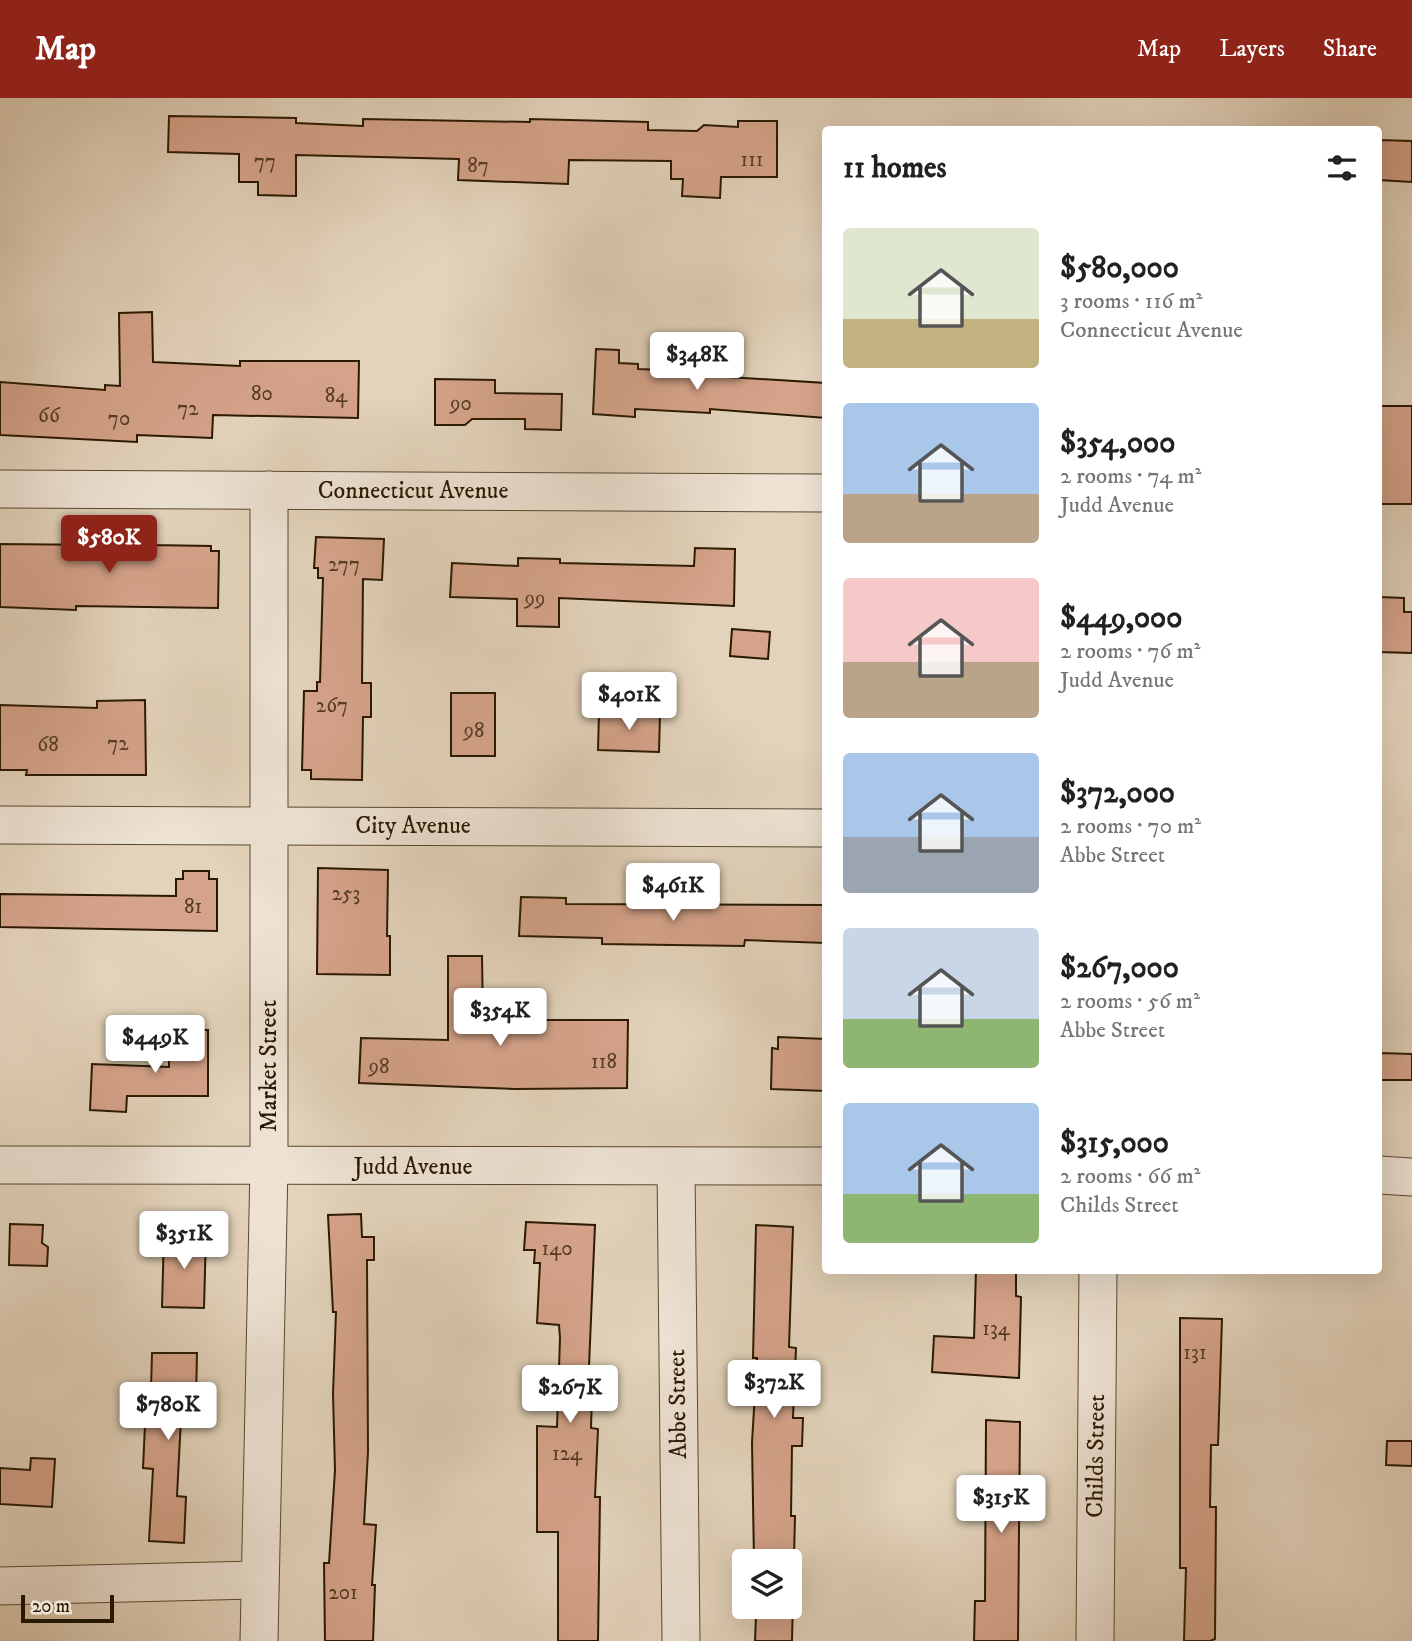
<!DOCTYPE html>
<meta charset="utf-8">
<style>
:root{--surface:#fff;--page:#f6f6f6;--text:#202124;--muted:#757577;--accent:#8f2418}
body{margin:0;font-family:"IM FELL DW Pica",serif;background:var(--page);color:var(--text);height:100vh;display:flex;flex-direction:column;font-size:26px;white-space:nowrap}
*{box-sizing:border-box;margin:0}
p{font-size:23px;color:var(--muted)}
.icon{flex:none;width:38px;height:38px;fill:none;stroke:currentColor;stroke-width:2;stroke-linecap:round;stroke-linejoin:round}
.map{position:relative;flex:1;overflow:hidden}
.panel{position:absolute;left:822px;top:28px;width:560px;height:1148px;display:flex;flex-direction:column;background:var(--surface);border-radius:7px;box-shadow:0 7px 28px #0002}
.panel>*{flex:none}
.tools{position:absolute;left:732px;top:1451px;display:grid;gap:14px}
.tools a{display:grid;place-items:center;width:70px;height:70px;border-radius:7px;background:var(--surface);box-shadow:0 7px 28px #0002;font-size:35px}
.scale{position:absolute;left:21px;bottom:18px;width:93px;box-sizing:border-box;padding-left:7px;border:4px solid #2a1901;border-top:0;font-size:19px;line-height:24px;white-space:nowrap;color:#2a1901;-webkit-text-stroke:5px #ede2d3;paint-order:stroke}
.price{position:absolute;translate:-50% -60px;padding:0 16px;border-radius:7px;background:#fff;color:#222;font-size:23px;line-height:46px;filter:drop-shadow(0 2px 4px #0008)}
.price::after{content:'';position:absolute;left:50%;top:42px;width:21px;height:16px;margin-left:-10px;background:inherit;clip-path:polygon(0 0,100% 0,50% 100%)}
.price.on{background:var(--accent);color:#fff}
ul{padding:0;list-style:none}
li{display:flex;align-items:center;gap:21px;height:175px;padding:0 21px}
li span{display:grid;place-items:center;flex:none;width:196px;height:140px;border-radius:7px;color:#555}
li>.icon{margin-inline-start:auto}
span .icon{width:84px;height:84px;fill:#fffc;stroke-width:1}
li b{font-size:30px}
h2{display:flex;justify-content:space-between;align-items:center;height:84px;padding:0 21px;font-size:30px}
header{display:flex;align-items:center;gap:42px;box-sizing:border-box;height:98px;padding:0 35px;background:var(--accent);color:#fff}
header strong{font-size:33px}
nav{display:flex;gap:38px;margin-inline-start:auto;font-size:24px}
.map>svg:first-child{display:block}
.building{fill:#d5a38a;stroke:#2a1901;stroke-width:2}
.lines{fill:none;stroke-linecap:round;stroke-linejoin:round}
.minor-casing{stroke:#584830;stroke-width:39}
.minor{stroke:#ede2d3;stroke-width:37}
.labels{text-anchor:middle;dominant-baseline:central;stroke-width:5;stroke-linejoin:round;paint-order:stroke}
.number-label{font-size:21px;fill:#553c23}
.street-label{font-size:24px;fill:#2a1901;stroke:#ede2d3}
</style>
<header>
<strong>Map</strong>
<nav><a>Map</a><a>Layers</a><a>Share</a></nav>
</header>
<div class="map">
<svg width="1412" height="1543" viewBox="0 0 1412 1543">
<rect width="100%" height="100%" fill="#e3d3bb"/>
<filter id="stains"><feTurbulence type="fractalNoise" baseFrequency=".00286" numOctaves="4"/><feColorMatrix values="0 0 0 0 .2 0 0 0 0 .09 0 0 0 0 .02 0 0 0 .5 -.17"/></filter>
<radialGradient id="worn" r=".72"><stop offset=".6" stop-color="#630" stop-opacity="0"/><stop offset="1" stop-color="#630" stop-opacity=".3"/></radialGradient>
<g class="building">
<polygon points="169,18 296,20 296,25 363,28 363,21 530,24 530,21 648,24 648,32 697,33 704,27 738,29 738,23 777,23 777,79 721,79 720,100 682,98 683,81 671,81 671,63 569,62 568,86 458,82 459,61 296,57 296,98 258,97 258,84 239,84 239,56 168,54"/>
<polygon points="1379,42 1412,43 1412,84 1379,82"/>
<polygon points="152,214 153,264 240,268 240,263 359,263 358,320 213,317 212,340 137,337 137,344 0,337 0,284 105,292 105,287 120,288 119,215"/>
<polygon points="596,251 619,252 619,265 638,266 638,271 712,274 712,278 826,285 826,320 710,311 710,315 635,311 635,319 593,316"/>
<polygon points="435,281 495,282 495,295 562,296 561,332 525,331 525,321 472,321 465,327 435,327"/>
<polygon points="1381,308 1412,308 1412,406 1379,406"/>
<polygon points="102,439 150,441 150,447 211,448 211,453 219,453 218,510 76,508 76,512 0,509 0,446 102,447"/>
<polygon points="316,439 384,441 382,482 363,481 362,585 371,585 371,619 363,619 362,682 311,681 311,672 302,672 304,593 317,593 317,584 320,584 323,480 318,480 318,470 314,470"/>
<polygon points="695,450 735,451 734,508 559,500 559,529 517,528 517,501 450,499 452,465 518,468 518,460 560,461 560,465 694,468"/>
<polygon points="1379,499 1404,500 1404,514 1412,514 1412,555 1379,554"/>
<polygon points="732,531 770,534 768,561 730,558"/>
<rect x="451" y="595" width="44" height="63"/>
<polygon points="145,602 146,677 26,677 27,672 0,672 0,607 97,610 97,603"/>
<polygon points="599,615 660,616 659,654 598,652"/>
<polygon points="318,770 388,772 387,838 390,838 390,877 317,876"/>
<polygon points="183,773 209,773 209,781 217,781 217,833 0,829 0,796 176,798 176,781 183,781"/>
<polygon points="521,799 566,800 566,806 826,807 826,845 745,842 744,848 602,846 602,840 519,838"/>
<polygon points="448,858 482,858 483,922 628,922 627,990 516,991 359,985 361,940 448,942"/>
<polygon points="169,932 208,932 208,998 127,998 126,1014 90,1012 92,966 169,969"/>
<polygon points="778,939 826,941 826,993 771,991 772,950 778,951"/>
<polygon points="1379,955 1412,956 1412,982 1379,982"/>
<polygon points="361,1116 362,1139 374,1139 374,1162 367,1162 368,1354 364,1426 376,1427 372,1487 375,1487 373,1543 325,1543 324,1465 329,1465 335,1372 333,1296 336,1214 333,1214 328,1117"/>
<polygon points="526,1124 595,1127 589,1268 593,1268 591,1330 598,1331 595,1399 600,1399 598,1543 558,1543 558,1434 537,1434 537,1328 557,1329 560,1240 559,1227 537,1225 540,1165 534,1165 535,1152 524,1152"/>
<polygon points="10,1126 43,1127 42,1145 48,1149 47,1168 9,1167"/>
<polygon points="756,1127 793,1129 789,1249 796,1250 793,1320 803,1320 802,1348 792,1348 791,1418 795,1418 792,1543 755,1543 756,1518 752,1518 753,1508 789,1508 789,1463 754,1463 752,1345 757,1260 753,1260"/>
<polygon points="164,1136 206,1137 204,1210 162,1209"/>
<polygon points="976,1172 1016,1172 1016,1198 1021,1199 1019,1280 932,1274 934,1238 974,1240"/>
<polygon points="1180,1220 1222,1221 1218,1347 1211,1347 1210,1409 1216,1409 1215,1541 1210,1543 1184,1543 1186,1470 1180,1470"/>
<polygon points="152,1255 197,1255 196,1302 182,1301 177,1398 186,1399 184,1445 149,1443 153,1371 143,1370 145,1327 150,1327"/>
<polygon points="986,1322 1020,1324 1018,1543 974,1543 975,1503 985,1503"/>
<polygon points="1387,1343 1412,1343 1412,1368 1386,1367"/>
<polygon points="31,1360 55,1361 52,1409 0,1406 0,1370 30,1372"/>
</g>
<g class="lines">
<defs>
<g id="minor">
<polyline points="0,391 826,395"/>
<polyline points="0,727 826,730"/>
<polyline points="0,1067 826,1068"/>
<polyline points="676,1070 681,1543"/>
<polyline points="1379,1077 1412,1079"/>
<polyline points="0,1488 259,1482"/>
<polyline points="259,1543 269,1068 269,392"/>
<polyline points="1095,1543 1098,1172"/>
</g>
</defs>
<use href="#minor" class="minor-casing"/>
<use href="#minor" class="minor"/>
</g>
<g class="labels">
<g class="number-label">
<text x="752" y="62">111</text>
<text x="265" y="64">77</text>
<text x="478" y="68">87</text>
<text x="262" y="296">80</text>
<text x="336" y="298">84</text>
<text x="461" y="306">90</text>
<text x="188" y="311">72</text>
<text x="49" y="318">66</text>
<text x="119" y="321">70</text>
<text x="344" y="467">277</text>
<text x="535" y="501">99</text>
<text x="332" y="608">267</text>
<text x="474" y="633">98</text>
<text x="118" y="646">72</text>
<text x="48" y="647">68</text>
<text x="346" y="796">253</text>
<text x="193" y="809">81</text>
<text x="604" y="964">118</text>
<text x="379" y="969">98</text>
<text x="557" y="1151">140</text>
<text x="996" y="1231">134</text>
<text x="1195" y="1255">131</text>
<text x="567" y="1356">124</text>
<text x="343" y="1495">201</text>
</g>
<g class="street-label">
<text x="413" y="393">Connecticut Avenue</text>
<text x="413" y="728">City Avenue</text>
<text transform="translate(269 968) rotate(-90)">Market Street</text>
<text x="413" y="1069">Judd Avenue</text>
<text transform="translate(678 1306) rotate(-91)">Abbe Street</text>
<text transform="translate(1096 1358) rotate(-89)">Childs Street</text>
</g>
</g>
<rect width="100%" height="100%" filter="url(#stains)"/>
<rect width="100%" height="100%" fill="url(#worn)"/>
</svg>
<div class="tools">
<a><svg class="icon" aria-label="layers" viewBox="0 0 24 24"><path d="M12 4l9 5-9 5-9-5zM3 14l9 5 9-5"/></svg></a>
</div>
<div class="scale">20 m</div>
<b class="price" style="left:697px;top:294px">$348K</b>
<b class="price on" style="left:109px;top:477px">$580K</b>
<b class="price" style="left:629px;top:634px">$401K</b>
<b class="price" style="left:673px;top:825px">$461K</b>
<b class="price" style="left:500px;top:950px">$354K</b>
<b class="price" style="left:155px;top:977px">$449K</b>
<b class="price" style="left:184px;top:1173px">$351K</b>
<b class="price" style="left:774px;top:1322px">$372K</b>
<b class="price" style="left:570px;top:1327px">$267K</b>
<b class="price" style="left:168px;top:1344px">$780K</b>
<b class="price" style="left:1001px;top:1437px">$315K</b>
<section class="panel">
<h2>11 homes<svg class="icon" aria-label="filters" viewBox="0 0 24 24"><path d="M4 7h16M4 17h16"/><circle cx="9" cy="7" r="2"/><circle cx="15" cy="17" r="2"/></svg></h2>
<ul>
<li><span style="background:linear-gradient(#dfe7d0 65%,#c2b280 0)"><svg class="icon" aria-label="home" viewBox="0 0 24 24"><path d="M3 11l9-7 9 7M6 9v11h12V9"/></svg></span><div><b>$580,000</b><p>3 rooms · 116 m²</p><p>Connecticut Avenue</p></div></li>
<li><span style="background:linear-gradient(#a9c7e8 65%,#b9a48a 0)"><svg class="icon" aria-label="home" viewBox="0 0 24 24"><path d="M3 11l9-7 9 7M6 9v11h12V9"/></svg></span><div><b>$354,000</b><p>2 rooms · 74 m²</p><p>Judd Avenue</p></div></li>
<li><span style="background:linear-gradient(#f6c9c9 60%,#b9a48a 0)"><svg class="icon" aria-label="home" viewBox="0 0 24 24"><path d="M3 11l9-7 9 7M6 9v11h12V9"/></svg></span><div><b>$449,000</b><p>2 rooms · 76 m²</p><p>Judd Avenue</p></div></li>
<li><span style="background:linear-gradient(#a9c7e8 60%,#9aa5b1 0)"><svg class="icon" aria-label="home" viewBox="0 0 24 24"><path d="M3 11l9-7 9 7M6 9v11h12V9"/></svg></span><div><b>$372,000</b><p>2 rooms · 70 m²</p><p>Abbe Street</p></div></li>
<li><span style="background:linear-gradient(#c9d6e8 65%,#8fb573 0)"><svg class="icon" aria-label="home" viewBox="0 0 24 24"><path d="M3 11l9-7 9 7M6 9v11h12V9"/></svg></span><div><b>$267,000</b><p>2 rooms · 56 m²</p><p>Abbe Street</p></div></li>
<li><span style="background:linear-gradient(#a9c7e8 65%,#8fb573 0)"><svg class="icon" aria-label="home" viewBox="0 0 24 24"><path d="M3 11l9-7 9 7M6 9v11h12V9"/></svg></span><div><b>$315,000</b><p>2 rooms · 66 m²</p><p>Childs Street</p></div></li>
</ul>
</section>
</div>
